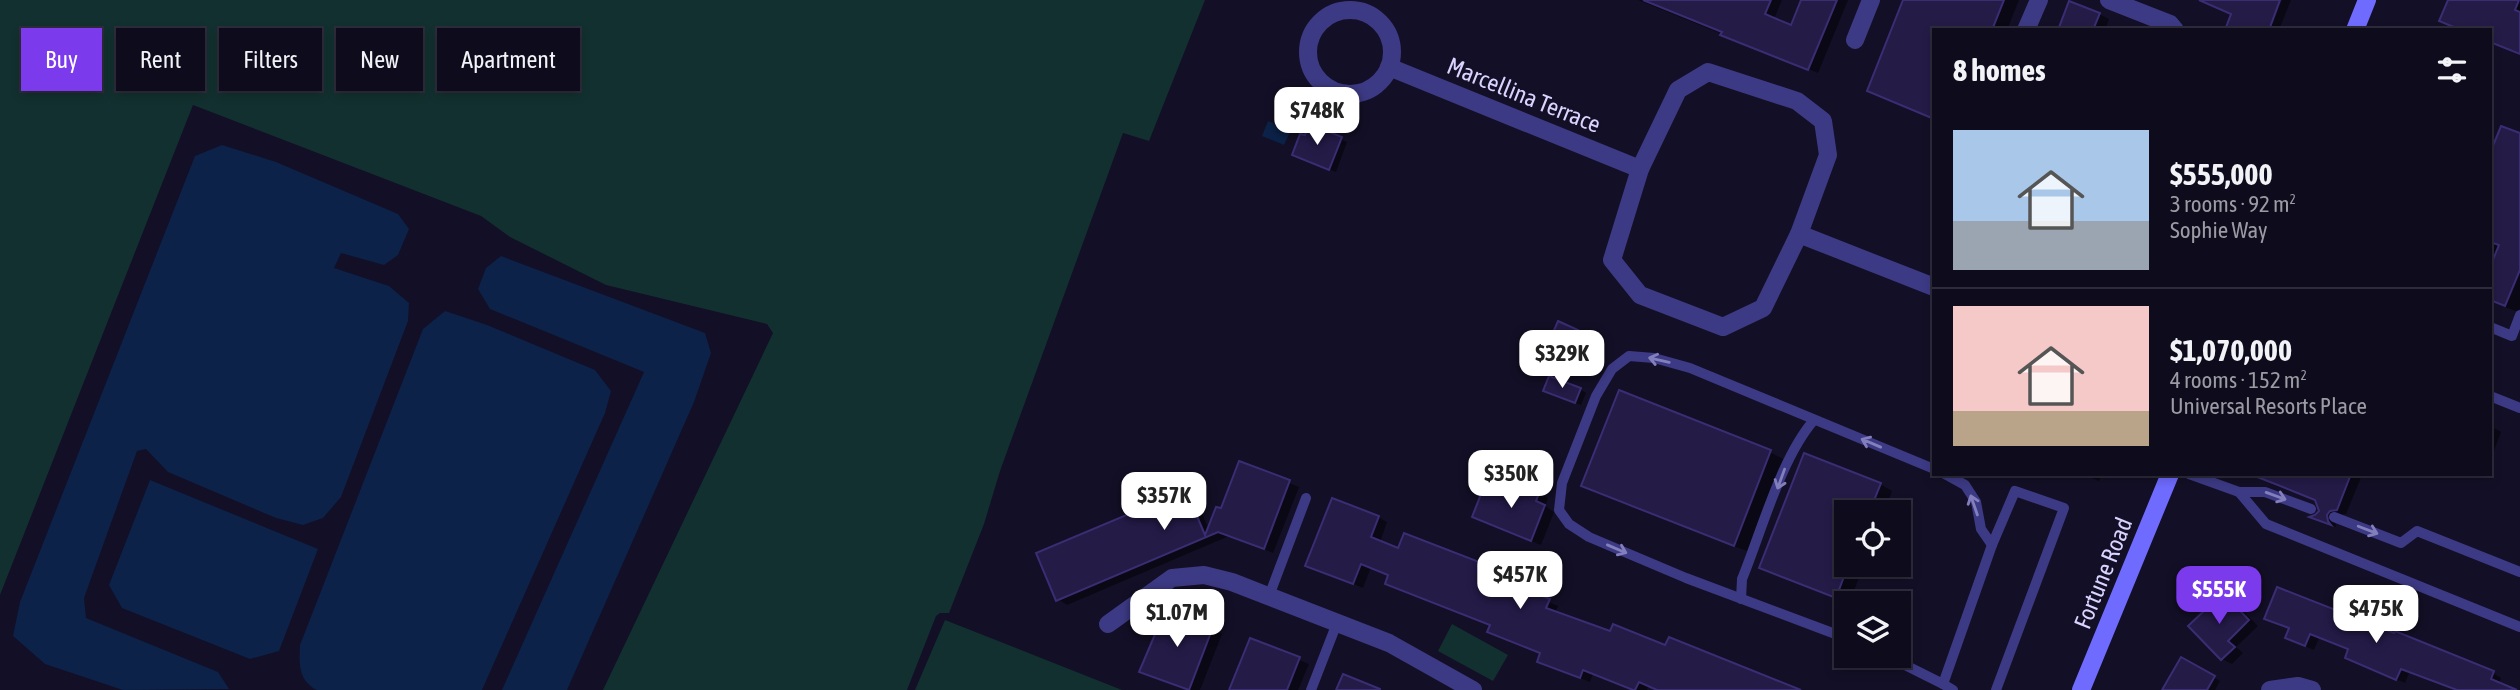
<!DOCTYPE html>
<meta charset="utf-8">
<style>
:root{--surface:#0e0b1c;--page:#171425;--text:#f1f3f6;--muted:#9b9ba3;--line:#2e2b3b;--accent:#7c3aed}
body{margin:0;font-family:"Asap Condensed",sans-serif;background:var(--page);color:var(--text);height:100vh;display:flex;flex-direction:column;font-size:26px;white-space:nowrap}
*{box-sizing:border-box;margin:0}
p{font-size:23px;color:var(--muted)}
.icon{flex:none;width:38px;height:38px;fill:none;stroke:currentColor;stroke-width:2;stroke-linecap:round;stroke-linejoin:round}
.map{position:relative;flex:1;overflow:hidden}
.panel{position:absolute;left:1932px;top:28px;width:560px;height:448px;display:flex;flex-direction:column;background:var(--surface);border-radius:0px;box-shadow:0 4px 10px #0003,0 0 0 2px var(--line)}
.panel>*{flex:none}
.top-card{position:absolute;left:21px;top:28px;width:665px;height:63px;display:flex;gap:14px}
.tools{position:absolute;left:1834px;top:500px;display:grid;gap:14px}
.tools a{display:grid;place-items:center;width:77px;height:77px;border-radius:0px;background:var(--surface);box-shadow:0 4px 10px #0003,0 0 0 2px var(--line);font-size:35px}
.price{position:absolute;translate:-50% -60px;padding:0 16px;border-radius:14px;background:#fff;color:#222;font-size:23px;line-height:46px;filter:drop-shadow(0 2px 4px #0008)}
.price::after{content:'';position:absolute;left:50%;top:42px;width:21px;height:16px;margin-left:-10px;background:inherit;clip-path:polygon(0 0,100% 0,50% 100%)}
.price.active{background:var(--accent);color:#fff}
ul{padding:0;list-style:none}
li{display:flex;align-items:center;gap:21px;height:175px;padding:0 21px}
li+li{border-top:2px solid var(--line)}
li span{display:grid;place-items:center;flex:none;width:196px;height:140px;border-radius:0px;color:#555}
li>.icon{margin-inline-start:auto}
span .icon{width:84px;height:84px;fill:#fffc;stroke-width:1}
li b{font-size:30px}
h2{display:flex;justify-content:space-between;align-items:center;height:84px;padding:0 21px;font-size:30px}
.tag{padding:0 24px;border-radius:0px;background:var(--surface);box-shadow:0 4px 10px #0003,0 0 0 2px var(--line);font-size:24px;line-height:63px}
.tag.active{background:var(--accent);color:#fff}
.map>svg:first-child{display:block}
.green{fill:#12302f}
.water{fill:#0c2248}
.shadow{fill:#0007}
.building{fill:#241b47;stroke:#3b2d73;stroke-width:2}
.lines{fill:none;stroke-linecap:round;stroke-linejoin:round}
.lane{stroke:#3d3a85;stroke-width:10}
.street{stroke:#3d3a85;stroke-width:18}
.secondary{stroke:#6f6bff;stroke-width:18}
.oneway{stroke:#837fbc}
.labels{text-anchor:middle;dominant-baseline:central;stroke-width:5;stroke-linejoin:round;paint-order:stroke}
.street-label{font-size:24px;fill:#d9d4ff;stroke:#130f26}
</style>
<div class="map">
<svg width="2520" height="690" viewBox="0 0 2520 690">
<rect width="100%" height="100%" fill="#130f26"/>
<g class="green">
<polygon points="0,0 1205,0 1149,141 1123,133 1000,471 984,524 949,613 940,613 936,616 907,690 603,690 773,333 767,324 606,285 510,237 481,216 193,105 0,595"/>
<polygon points="945,620 1122,690 915,690"/>
<polygon points="1452,624 1508,655 1493,681 1438,651"/>
</g>
<g class="water">
<polygon points="1268,121 1291,130 1284,145 1262,136"/>
<polygon points="222,145 276,162 398,214 409,229 398,255 384,265 341,253 334,268 389,286 409,303 408,321 341,497 323,518 303,525 276,518 168,472 146,449 137,451 84,598 86,618 218,672 229,689 123,690 45,664 13,636 20,602 195,156"/>
<polygon points="501,256 705,333 711,353 694,402 567,690 502,690 644,372 490,309 478,289 486,268"/>
<path d="M445,311L487,325L595,370L611,391L605,413L482,690H317C298,681 299,663 300,645L423,329Z"/>
<polygon points="150,480 318,549 279,651 250,659 122,608 109,585"/>
</g>
<g class="shadow">
<polygon points="1638,0 1782,0 1774,19 1792,27 1803,0 1848,0 1818,73"/>
<polygon points="1905,0 2019,0 2007,30 1934,30"/>
<polygon points="2282,0 2291,0 2279,30 2270,30"/>
<polygon points="2450,0 2520,0 2520,54 2490,30"/>
<polygon points="2099,14 2109,19 2105,30 2060,30"/>
<polygon points="1310,126 1347,142 1336,172 1300,158"/>
<polygon points="2520,135 2520,308 2518,312 2490,301 2490,158"/>
<polygon points="1559,323 1583,334 1578,347 1559,339"/>
<polygon points="1580,389 1586,393 1581,405 1551,394"/>
<polygon points="2490,426 2501,432 2490,461"/>
<polygon points="1770,452 1783,459 1747,551 1596,493 1583,486"/>
<polygon points="1240,463 1299,487 1273,553 1229,536 1067,605 1058,599 1186,492 1195,497 1209,530 1222,510"/>
<polygon points="2083,474 2102,474 2099,481"/>
<polygon points="2267,474 2361,474 2362,475 2346,514 2339,515 2335,521 2336,527 2321,521 2317,501 2274,485 2265,480"/>
<polygon points="1880,484 1892,491 1884,513 1846,513 1846,565 1864,565 1849,603 1774,574 1761,567"/>
<polygon points="1539,493 1548,498 1545,506 1554,512 1541,545 1483,521"/>
<polygon points="1378,517 1387,522 1380,542 1399,550 1499,572 1508,577 1506,583 1558,606 1555,613 1611,633 1666,648 1800,690 1657,690 1648,686 1647,690 1633,690 1593,673 1590,682 1549,666 1542,654 1498,637 1489,631 1491,626 1396,589 1387,583 1390,575 1371,567 1363,588 1308,565"/>
<polygon points="2223,595 2232,600 2258,626 2236,647 2243,653 2232,664 2222,659"/>
<polygon points="1168,608 1222,634 1200,690 1186,690 1151,676"/>
<polygon points="2275,623 2395,635 2396,633 2493,673 2501,678 2499,684 2515,690 2457,690 2409,673 2405,683 2355,662 2350,649 2319,638 2314,650 2295,642 2287,637 2290,629"/>
<polygon points="1251,640 1309,664 1298,690 1231,690"/>
<polygon points="2181,659 2220,681 2215,690 2164,690"/>
</g>
<g class="building">
<polygon points="1643,0 1771,0 1765,14 1791,25 1801,0 1837,0 1808,70 1720,35 1722,32"/>
<polygon points="1903,0 2004,0 1992,30 1934,30 1934,119 1867,91"/>
<polygon points="2199,0 2280,0 2269,30 2225,30 2231,14"/>
<polygon points="2448,0 2519,0 2515,10 2520,12 2520,54 2490,42 2490,30 2461,30 2439,21"/>
<polygon points="2069,1 2100,13 2093,30 2058,30"/>
<polygon points="1309,124 1342,137 1329,170 1292,155 1300,134 1305,135"/>
<polygon points="2501,126 2520,133 2520,270 2505,306 2490,300 2490,267 2499,245 2490,242 2490,153"/>
<polygon points="1558,321 1578,330 1572,346 1551,337"/>
<polygon points="1549,376 1581,388 1575,403 1543,391"/>
<polygon points="1619,390 1771,450 1734,546 1581,486"/>
<polygon points="1804,453 1881,483 1869,513 1846,513 1846,571 1836,598 1759,568"/>
<polygon points="1239,461 1290,480 1264,549 1218,532 1056,601 1036,553 1186,490 1205,535 1216,507 1221,508"/>
<polygon points="2250,474 2351,474 2337,510 2330,511 2327,515 2328,521 2331,525 2309,517 2315,515 2319,511 2315,500"/>
<polygon points="1485,484 1518,497 1523,484 1540,491 1536,501 1545,505 1531,541 1472,517"/>
<polygon points="1332,498 1379,516 1371,537 1398,548 1404,533 1500,570 1497,578 1550,599 1546,608 1610,631 1613,624 1665,645 1669,637 1801,690 1657,690 1639,682 1635,690 1633,690 1583,670 1580,678 1537,662 1540,653 1487,632 1490,625 1385,584 1388,575 1361,564 1353,584 1305,566"/>
<polygon points="2277,587 2394,633 2395,631 2494,671 2491,679 2517,690 2457,690 2401,669 2396,680 2345,658 2348,649 2310,634 2305,646 2285,638 2289,628 2264,619"/>
<polygon points="2223,593 2249,620 2228,641 2235,647 2221,660 2188,626"/>
<polygon points="1167,606 1213,627 1189,690 1139,672"/>
<polygon points="1250,638 1300,657 1287,690 1229,690"/>
<polygon points="2181,657 2215,676 2207,690 2162,690"/>
<polygon points="1343,674 1380,689 1380,690 1336,690"/>
</g>
<g class="lines">
<g class="lane">
<polyline points="2490,327 2512,336 2520,315"/>
<polyline points="2490,396 2520,408"/>
<polyline points="1945,474 1965,485 1976,502 1981,529 1992,545"/>
<polyline points="2189,474 2239,492 2266,524 2520,627"/>
<polyline points="2239,492 2265,492 2311,509"/>
<polyline points="2334,517 2401,543 2417,531 2520,572"/>
<polyline points="1269,596 1306,498"/>
<path d="M1741,599L1742,579C1762,530 1781,458 1814,420"/>
<polyline points="1846,638 1686,578 1589,537 1569,524 1559,510 1562,483 1596,396 1612,369 1629,356 1654,358 1690,368 1934,469"/>
<polyline points="1887,656 1943,684"/>
<polyline points="1311,690 1337,623"/>
<polyline points="1953,690 1943,684 1992,545 2015,491 2064,508 1996,690"/>
</g>
<g class="street">
<polyline points="2109,0 2170,24 2175,30"/>
<circle cx="1350" cy="52" r="42"/>
<polyline points="2026,30 2039,0"/>
<polyline points="1855,40 1871,0"/>
<polyline points="1389,67 1640,169"/>
<polygon points="1708,72 1797,101 1823,121 1828,155 1799,234 1763,308 1723,327 1640,295 1612,260 1640,169 1678,90"/>
<polyline points="1799,234 1934,287"/>
<polyline points="1108,624 1172,578 1204,575 1232,582 1389,643 1473,690"/>
<polyline points="2270,690 2298,686 2312,690"/>
</g>
<g class="secondary">
<polyline points="2355,30 2367,0"/>
<polyline points="2081,690 2170,474"/>
</g>
</g>
<defs><path id="oneway-shaft" d="M-6 0H5M1.5-3L5.5 0L1.5 3" fill="none" stroke-width="1.6" stroke-linecap="round" stroke-linejoin="round" transform="scale(1.75)"/></defs>
<g class="oneway">
<use href="#oneway-shaft" transform="translate(1659 360) rotate(-167)"/>
<use href="#oneway-shaft" transform="translate(1871 443) rotate(-157)"/>
<use href="#oneway-shaft" transform="translate(1781 479) rotate(110)"/>
<use href="#oneway-shaft" transform="translate(2276 496) rotate(20)"/>
<use href="#oneway-shaft" transform="translate(1974 505) rotate(-109)"/>
<use href="#oneway-shaft" transform="translate(2368 530) rotate(21)"/>
<use href="#oneway-shaft" transform="translate(1617 549) rotate(23)"/>
</g>
<g class="labels">
<g class="street-label">
<text transform="translate(1524 95) rotate(22)">Marcellina Terrace</text>
<text transform="translate(2103 573) rotate(-68)">Fortune Road</text>
</g>
</g>
</svg>
<div class="tools">
<a><svg class="icon" aria-label="locate" viewBox="0 0 24 24"><circle cx="12" cy="12" r="6"/><path d="M12 2v4M12 18v4M2 12h4M18 12h4"/></svg></a>
<a><svg class="icon" aria-label="layers" viewBox="0 0 24 24"><path d="M12 4l9 5-9 5-9-5zM3 14l9 5 9-5"/></svg></a>
</div>
<b class="price" style="left:1317px;top:147px">$748K</b>
<b class="price" style="left:1562px;top:390px">$329K</b>
<b class="price" style="left:1511px;top:510px">$350K</b>
<b class="price" style="left:1164px;top:532px">$357K</b>
<b class="price" style="left:1520px;top:611px">$457K</b>
<b class="price active" style="left:2219px;top:626px">$555K</b>
<b class="price" style="left:2376px;top:645px">$475K</b>
<b class="price" style="left:1177px;top:649px">$1.07M</b>
<div class="top-card">
<a class="tag active">Buy</a>
<a class="tag">Rent</a>
<a class="tag">Filters</a>
<a class="tag">New</a>
<a class="tag">Apartment</a>
</div>
<section class="panel">
<h2>8 homes<svg class="icon" aria-label="filters" viewBox="0 0 24 24"><path d="M4 7h16M4 17h16"/><circle cx="9" cy="7" r="2"/><circle cx="15" cy="17" r="2"/></svg></h2>
<ul>
<li><span style="background:linear-gradient(#a9c7e8 65%,#9aa5b1 0)"><svg class="icon" aria-label="home" viewBox="0 0 24 24"><path d="M3 11l9-7 9 7M6 9v11h12V9"/></svg></span><div><b>$555,000</b><p>3 rooms · 92 m²</p><p>Sophie Way</p></div></li>
<li><span style="background:linear-gradient(#f6c9c9 75%,#b9a48a 0)"><svg class="icon" aria-label="home" viewBox="0 0 24 24"><path d="M3 11l9-7 9 7M6 9v11h12V9"/></svg></span><div><b>$1,070,000</b><p>4 rooms · 152 m²</p><p>Universal Resorts Place</p></div></li>
</ul>
</section>
</div>
